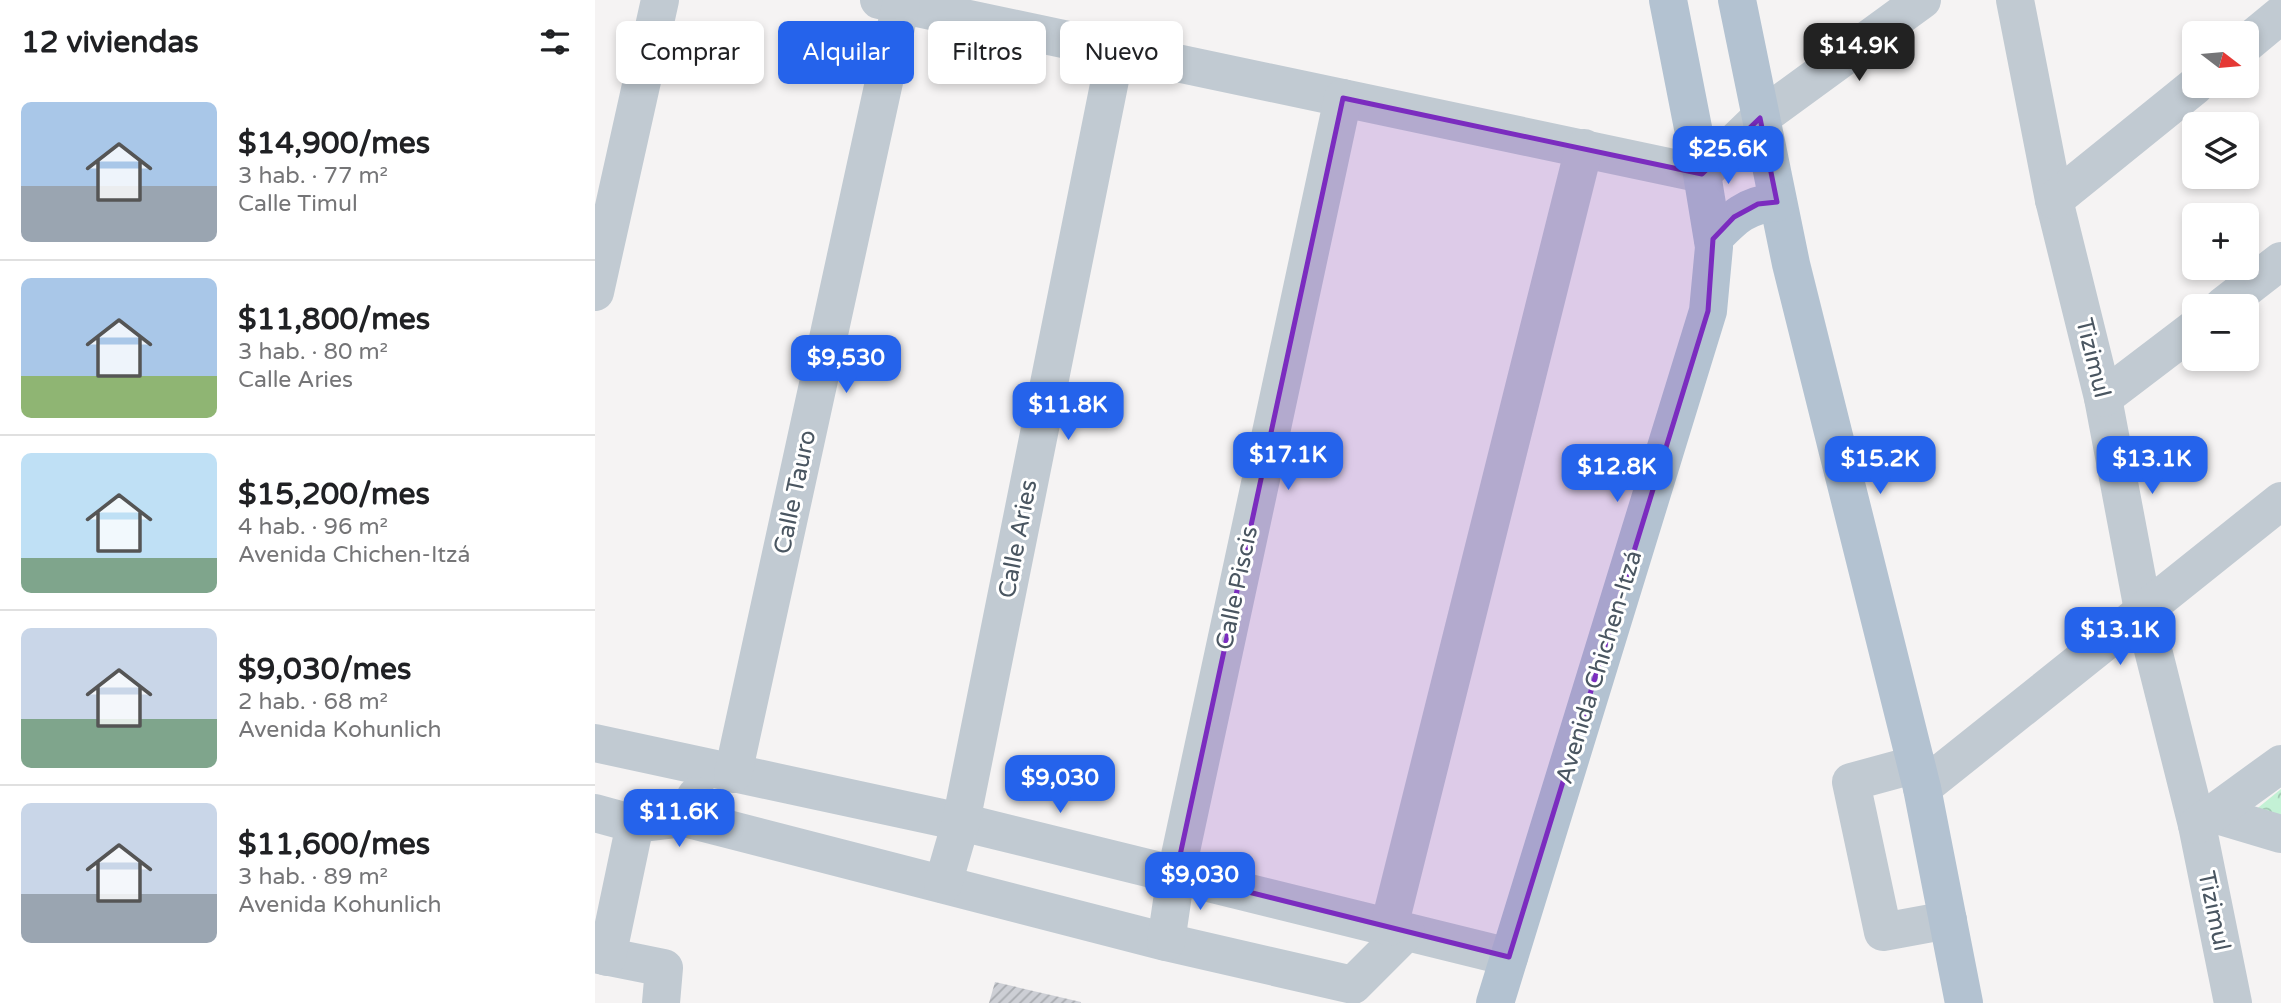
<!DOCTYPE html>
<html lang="es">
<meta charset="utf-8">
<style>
:root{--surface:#fff;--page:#f2f2f2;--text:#202124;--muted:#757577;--line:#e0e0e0;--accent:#2563eb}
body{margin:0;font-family:"Varela Round",sans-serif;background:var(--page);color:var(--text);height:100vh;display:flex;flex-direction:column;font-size:26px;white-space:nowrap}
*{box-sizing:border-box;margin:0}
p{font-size:23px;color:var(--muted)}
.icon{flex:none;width:38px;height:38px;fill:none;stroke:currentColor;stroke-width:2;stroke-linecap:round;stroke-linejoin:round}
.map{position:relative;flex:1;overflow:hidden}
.side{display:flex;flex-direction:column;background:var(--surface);width:595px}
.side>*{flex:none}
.banner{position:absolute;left:21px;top:21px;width:665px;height:63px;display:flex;gap:14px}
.needle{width:46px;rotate:106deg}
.fabs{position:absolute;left:1587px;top:21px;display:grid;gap:14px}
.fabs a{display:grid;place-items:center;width:77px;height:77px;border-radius:10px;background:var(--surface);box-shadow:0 4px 10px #0003;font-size:35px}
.price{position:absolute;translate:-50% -60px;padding:0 16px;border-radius:14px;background:var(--accent);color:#fff;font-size:23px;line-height:46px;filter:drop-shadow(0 2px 4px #0008)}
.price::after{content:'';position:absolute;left:50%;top:42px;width:21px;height:16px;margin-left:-10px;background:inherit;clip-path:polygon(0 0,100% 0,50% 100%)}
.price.on{background:#222;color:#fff}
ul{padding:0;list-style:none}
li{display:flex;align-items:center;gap:21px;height:175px;padding:0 21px}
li+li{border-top:2px solid var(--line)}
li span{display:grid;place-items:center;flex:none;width:196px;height:140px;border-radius:10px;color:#555}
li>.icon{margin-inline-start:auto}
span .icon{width:84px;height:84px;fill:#fffc;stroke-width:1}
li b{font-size:30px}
h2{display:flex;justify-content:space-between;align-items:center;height:84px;padding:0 21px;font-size:30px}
.tag{padding:0 24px;border-radius:10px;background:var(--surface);box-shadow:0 4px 10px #0003;font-size:24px;line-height:63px}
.tag.on{background:var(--accent);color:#fff}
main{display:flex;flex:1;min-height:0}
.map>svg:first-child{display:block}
.park{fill:url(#park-crowns)}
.building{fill:url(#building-hatch)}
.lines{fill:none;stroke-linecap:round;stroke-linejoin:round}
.minor{stroke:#c1cad2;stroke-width:38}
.major{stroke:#b3c2d1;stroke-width:38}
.marked{fill:#7b2cbf;fill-opacity:0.2;stroke:#7b2cbf;stroke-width:5;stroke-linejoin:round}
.labels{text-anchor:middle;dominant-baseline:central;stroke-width:6;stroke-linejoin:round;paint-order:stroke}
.street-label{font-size:24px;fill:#4a5661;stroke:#fff}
</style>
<main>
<section class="side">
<h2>12 viviendas<svg class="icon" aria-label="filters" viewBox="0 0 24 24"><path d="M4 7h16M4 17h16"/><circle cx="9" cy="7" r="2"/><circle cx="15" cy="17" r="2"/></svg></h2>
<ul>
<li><span style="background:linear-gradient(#a9c7e8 60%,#9aa5b1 0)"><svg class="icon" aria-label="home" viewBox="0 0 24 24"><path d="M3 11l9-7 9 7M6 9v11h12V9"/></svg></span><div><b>$14,900/mes</b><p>3 hab. · 77 m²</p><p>Calle Timul</p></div></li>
<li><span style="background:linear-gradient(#a9c7e8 70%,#8fb573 0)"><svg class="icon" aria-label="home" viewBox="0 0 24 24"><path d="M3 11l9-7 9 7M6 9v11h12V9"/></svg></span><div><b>$11,800/mes</b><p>3 hab. · 80 m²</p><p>Calle Aries</p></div></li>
<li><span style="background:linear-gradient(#bfe0f5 75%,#7fa58c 0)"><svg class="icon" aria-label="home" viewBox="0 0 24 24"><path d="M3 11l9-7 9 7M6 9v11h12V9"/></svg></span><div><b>$15,200/mes</b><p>4 hab. · 96 m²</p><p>Avenida Chichen-Itzá</p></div></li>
<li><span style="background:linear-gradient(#c9d6e8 65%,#7fa58c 0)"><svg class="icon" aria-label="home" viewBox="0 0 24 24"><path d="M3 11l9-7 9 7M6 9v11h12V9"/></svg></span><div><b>$9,030/mes</b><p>2 hab. · 68 m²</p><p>Avenida Kohunlich</p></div></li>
<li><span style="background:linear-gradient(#c9d6e8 65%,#9aa5b1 0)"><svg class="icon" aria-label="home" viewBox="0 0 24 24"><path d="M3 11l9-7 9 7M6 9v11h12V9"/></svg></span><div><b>$11,600/mes</b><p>3 hab. · 89 m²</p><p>Avenida Kohunlich</p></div></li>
</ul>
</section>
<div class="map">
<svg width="1686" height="1003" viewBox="0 0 1686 1003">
<defs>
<pattern id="park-crowns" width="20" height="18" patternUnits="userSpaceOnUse" patternTransform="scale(1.75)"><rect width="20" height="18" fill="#c3f1d5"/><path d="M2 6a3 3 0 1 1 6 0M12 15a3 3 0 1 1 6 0" fill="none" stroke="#a0c6b0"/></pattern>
<pattern id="building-hatch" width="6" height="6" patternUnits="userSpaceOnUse" patternTransform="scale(1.75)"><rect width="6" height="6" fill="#cdcfd5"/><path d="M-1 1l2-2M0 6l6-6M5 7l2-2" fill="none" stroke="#a8abb0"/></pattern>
</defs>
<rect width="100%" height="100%" fill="#f5f3f3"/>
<polygon class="park" points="1686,789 1686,824 1653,816"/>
<polygon class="building" points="400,982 486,1002 486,1003 394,1003"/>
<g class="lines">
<g class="minor">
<polyline points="284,0 1107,174 1165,118 1327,0"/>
<polyline points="1420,0 1459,200 1508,398 1548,610 1602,825 1638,1003"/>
<polyline points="1652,43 1686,15"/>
<polyline points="1459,200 1600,86"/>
<polyline points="0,292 65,0"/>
<polyline points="1628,306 1686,261"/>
<polyline points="1508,398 1600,328"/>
<polyline points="0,743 366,822 914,957"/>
<polyline points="1322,764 1256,782 1288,932 1353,920"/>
<polyline points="138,774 306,4"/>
<polyline points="1327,788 1686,501"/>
<polyline points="0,813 40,824 90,818 101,796"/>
<polyline points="1619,814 1686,834"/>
<polyline points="90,818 571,942 758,985 811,932"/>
<polyline points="1602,825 1686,764"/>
<polyline points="348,884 366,822 521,50"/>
<polyline points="794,927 989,148"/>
<polyline points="571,942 581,874 748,98"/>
<polyline points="0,954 69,968 66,1003"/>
<polyline points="12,957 40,824"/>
</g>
<g class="major">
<polyline points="1142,0 1196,264 1327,788 1369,1003"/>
<path d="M1118,239C1139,217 1151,205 1182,202"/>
<polyline points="900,1003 1113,311 1119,247 1107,174 1073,0"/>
</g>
</g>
<path class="marked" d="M748,98L1107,174L1165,118L1182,202L1163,204L1139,217L1118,239L1113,311L914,957L581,874Z"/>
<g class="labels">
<g class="street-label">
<text transform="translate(1498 358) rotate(76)">Tizimul</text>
<text transform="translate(200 492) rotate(-78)">Calle Tauro</text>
<text transform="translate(423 539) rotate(-79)">Calle Aries</text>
<text transform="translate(642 588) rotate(-78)">Calle Piscis</text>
<text transform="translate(1004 667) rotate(-73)">Avenida Chichen-Itzá</text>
<text transform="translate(1619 911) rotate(78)">Tizimul</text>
</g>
</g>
</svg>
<div class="fabs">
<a><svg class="needle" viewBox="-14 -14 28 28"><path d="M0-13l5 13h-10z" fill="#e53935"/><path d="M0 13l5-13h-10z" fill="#757577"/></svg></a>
<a><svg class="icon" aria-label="layers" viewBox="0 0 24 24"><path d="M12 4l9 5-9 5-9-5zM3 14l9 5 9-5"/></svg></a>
<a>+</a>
<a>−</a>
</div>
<b class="price on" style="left:1264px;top:83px">$14.9K</b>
<b class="price" style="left:1133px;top:186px">$25.6K</b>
<b class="price" style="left:251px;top:395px">$9,530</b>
<b class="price" style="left:473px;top:442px">$11.8K</b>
<b class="price" style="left:693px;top:492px">$17.1K</b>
<b class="price" style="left:1285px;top:496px">$15.2K</b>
<b class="price" style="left:1557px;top:496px">$13.1K</b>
<b class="price" style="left:1022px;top:504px">$12.8K</b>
<b class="price" style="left:1525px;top:667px">$13.1K</b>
<b class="price" style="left:465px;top:815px">$9,030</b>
<b class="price" style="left:84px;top:849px">$11.6K</b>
<b class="price" style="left:605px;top:912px">$9,030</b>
<div class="banner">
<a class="tag">Comprar</a>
<a class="tag on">Alquilar</a>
<a class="tag">Filtros</a>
<a class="tag">Nuevo</a>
</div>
</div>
</main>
